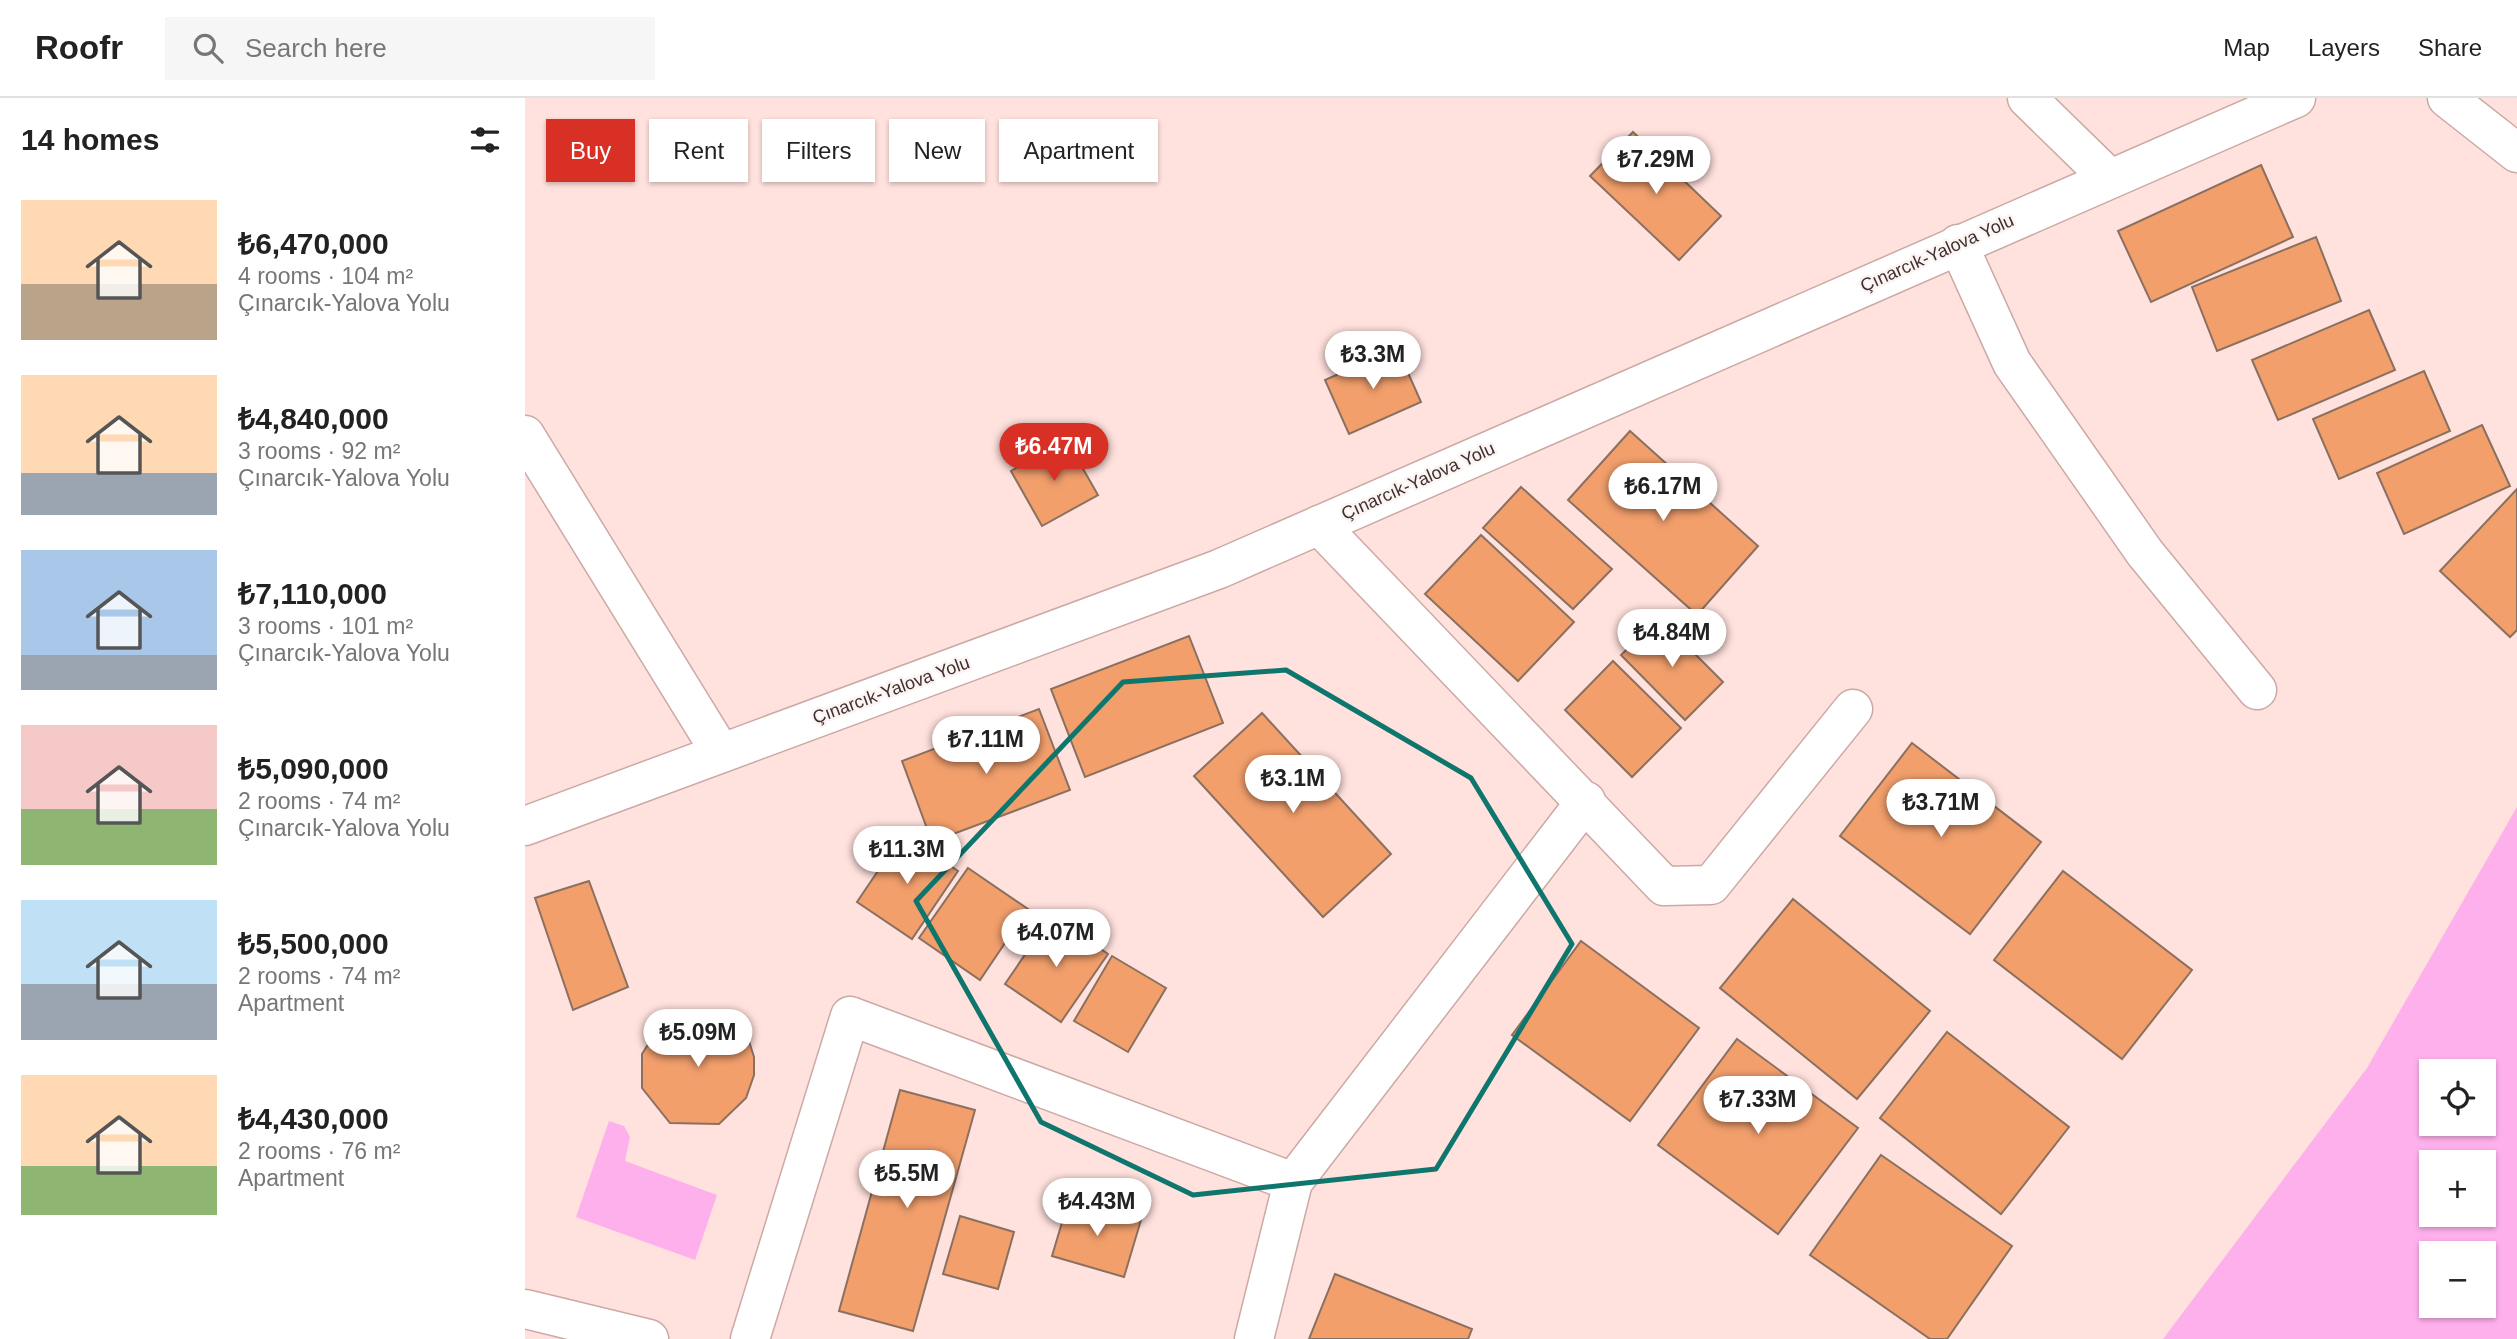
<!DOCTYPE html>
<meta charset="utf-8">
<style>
:root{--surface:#fff;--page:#f6f6f6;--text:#222;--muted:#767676;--line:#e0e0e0;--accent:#d93025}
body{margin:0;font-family:Arial,sans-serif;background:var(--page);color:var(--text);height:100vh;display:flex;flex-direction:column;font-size:26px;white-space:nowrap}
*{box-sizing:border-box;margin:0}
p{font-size:23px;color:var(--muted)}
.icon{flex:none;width:38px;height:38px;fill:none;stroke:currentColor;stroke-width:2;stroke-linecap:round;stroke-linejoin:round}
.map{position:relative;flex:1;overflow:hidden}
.details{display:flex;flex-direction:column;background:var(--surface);width:525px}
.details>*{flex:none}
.banner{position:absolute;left:21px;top:21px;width:665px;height:63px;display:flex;gap:14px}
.tools{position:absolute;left:1894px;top:961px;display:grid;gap:14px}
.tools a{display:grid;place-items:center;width:77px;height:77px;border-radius:0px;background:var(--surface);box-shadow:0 2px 5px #0004;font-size:35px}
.price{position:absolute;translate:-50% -60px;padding:0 16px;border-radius:24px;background:#fff;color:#222;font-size:23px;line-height:46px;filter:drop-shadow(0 2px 4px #0008)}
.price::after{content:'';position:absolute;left:50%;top:42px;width:21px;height:16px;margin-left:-10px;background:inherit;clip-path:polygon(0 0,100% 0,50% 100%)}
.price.active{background:var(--accent);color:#fff}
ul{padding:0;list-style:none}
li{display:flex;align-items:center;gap:21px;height:175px;padding:0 21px}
li span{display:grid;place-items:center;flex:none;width:196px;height:140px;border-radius:0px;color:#555}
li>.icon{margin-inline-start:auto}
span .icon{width:84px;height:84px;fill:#fffc;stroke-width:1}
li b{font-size:30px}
h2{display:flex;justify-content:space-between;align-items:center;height:84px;padding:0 21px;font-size:30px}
.pill{padding:0 24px;border-radius:0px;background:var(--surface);box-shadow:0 2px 5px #0004;font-size:24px;line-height:63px}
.pill.active{background:var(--accent);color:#fff}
header{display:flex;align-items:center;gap:42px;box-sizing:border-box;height:98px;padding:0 35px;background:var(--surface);border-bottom:2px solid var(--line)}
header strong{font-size:33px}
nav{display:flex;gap:38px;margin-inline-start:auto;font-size:24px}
.search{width:490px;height:63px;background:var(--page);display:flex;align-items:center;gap:18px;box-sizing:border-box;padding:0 24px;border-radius:0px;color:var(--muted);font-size:26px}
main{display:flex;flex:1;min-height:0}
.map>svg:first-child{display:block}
.water{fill:#feb0ec;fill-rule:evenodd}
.building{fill:#f29f6c;stroke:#8b7060;stroke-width:2}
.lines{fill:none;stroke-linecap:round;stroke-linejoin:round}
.minor-casing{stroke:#cca9a5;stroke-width:41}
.tertiary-casing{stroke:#cca9a5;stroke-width:41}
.minor{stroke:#fff;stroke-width:38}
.tertiary{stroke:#fff;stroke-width:38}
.marked{fill:none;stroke:#0f766e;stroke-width:5;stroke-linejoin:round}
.labels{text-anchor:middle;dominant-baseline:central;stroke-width:5;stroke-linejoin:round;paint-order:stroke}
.street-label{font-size:18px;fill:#3e302e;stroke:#fbf4f3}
</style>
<header>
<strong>Roofr</strong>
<div class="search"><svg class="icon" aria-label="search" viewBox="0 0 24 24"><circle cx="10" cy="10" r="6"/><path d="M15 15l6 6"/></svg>Search here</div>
<nav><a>Map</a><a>Layers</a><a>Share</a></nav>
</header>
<main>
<section class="details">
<h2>14 homes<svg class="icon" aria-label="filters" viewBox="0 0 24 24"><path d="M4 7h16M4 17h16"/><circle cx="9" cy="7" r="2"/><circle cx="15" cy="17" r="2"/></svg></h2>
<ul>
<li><span style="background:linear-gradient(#ffd9b3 60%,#b9a48a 0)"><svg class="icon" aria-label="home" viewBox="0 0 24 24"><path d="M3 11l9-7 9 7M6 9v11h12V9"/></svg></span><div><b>₺6,470,000</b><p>4 rooms · 104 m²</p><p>Çınarcık-Yalova Yolu</p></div></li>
<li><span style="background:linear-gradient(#ffd9b3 70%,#9aa5b1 0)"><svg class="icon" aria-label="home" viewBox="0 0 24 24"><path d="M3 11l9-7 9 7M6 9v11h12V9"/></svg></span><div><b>₺4,840,000</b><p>3 rooms · 92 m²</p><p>Çınarcık-Yalova Yolu</p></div></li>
<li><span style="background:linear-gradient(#a9c7e8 75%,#9aa5b1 0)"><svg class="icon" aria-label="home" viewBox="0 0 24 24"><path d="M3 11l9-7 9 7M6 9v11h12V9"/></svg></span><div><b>₺7,110,000</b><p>3 rooms · 101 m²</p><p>Çınarcık-Yalova Yolu</p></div></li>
<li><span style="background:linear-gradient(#f6c9c9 60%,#8fb573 0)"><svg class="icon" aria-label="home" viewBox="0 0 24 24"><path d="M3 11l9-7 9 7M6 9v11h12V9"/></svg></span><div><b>₺5,090,000</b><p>2 rooms · 74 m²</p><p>Çınarcık-Yalova Yolu</p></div></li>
<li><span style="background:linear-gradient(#bfe0f5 60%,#9aa5b1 0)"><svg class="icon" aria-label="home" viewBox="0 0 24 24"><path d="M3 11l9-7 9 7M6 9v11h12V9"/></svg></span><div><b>₺5,500,000</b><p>2 rooms · 74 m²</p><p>Apartment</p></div></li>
<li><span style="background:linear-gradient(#ffd9b3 65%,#8fb573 0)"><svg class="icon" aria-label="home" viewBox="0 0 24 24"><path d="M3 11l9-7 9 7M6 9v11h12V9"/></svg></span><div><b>₺4,430,000</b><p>2 rooms · 76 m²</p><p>Apartment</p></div></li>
</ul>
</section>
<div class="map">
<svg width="1992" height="1241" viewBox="0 0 1992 1241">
<rect width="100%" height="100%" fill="#ffe1dd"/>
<g class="water">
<path d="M1992,709V1241H1638L1842,970ZM1906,973H1958V1026H1906ZM1906,1064H1958V1116H1906ZM1906,1155H1958V1208H1906Z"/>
<polygon points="84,1023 99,1028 105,1039 100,1063 192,1097 170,1162 51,1119"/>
</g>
<g class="building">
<polygon points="1108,34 1196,118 1154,162 1065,78"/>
<polygon points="1736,67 1768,139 1626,204 1593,133"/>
<polygon points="1791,139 1816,203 1692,253 1667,189"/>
<polygon points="1844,212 1870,272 1753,322 1727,262"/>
<polygon points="872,250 896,304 824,336 800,282"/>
<polygon points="1899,273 1925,333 1814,381 1788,321"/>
<polygon points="1957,327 1985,388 1879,436 1852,375"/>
<polygon points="1105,333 1233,448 1172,517 1043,402"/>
<polygon points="541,341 573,397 517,428 486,373"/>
<polygon points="996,389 1087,471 1048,511 958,430"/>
<polygon points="1992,391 1992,532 1985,539 1915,473"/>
<polygon points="956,437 1049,524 993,583 900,496"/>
<polygon points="1134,520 1198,584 1160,622 1096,557"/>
<polygon points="664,538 698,625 560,679 526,591"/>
<polygon points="1088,563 1156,630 1107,679 1040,612"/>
<polygon points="514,611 545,692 407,744 377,663"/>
<polygon points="737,615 866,756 798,819 669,678"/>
<polygon points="1387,645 1516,744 1445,836 1315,738"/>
<polygon points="378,736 433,773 387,841 332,804"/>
<polygon points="443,770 503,811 455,882 394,840"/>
<polygon points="1538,773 1667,872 1597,961 1469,862"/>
<polygon points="64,783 103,889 48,912 10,800"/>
<polygon points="1268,801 1405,913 1332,1001 1195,890"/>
<polygon points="527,817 583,856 536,924 480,886"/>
<polygon points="1056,843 1174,930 1105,1023 987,937"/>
<polygon points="587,858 641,890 603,954 549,923"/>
<polygon points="182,915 203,923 222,937 229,959 229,977 221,1000 194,1026 145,1025 117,990 117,956 131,934 149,916"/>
<polygon points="1422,934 1544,1029 1476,1116 1355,1020"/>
<polygon points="1212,941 1333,1030 1253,1136 1133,1047"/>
<polygon points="375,992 450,1012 388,1233 314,1213"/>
<polygon points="1356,1057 1487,1148 1422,1241 1405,1241 1285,1157"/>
<polygon points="544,1101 616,1122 599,1179 527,1158"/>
<polygon points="435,1118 489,1134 473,1191 418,1176"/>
<polygon points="810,1176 947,1231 943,1241 784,1241"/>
</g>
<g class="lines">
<defs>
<g id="minor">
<polyline points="1502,0 1584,80"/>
<polyline points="1922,0 1992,55"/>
<polyline points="1433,146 1487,265 1620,455 1732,592"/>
<polyline points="0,337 196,655"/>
<polyline points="794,427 1139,788 1186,787 1328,611"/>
<polyline points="0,1211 124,1241"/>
<polyline points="225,1241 325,918 768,1084"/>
<polyline points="729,1241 768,1084 1061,703"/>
</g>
<polyline id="tertiary" points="0,728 694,471 1771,0"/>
</defs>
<use href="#minor" class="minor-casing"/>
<use href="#tertiary" class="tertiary-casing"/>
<use href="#minor" class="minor"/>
<use href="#tertiary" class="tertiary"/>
</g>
<path class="marked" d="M761,572L946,680L1047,846L911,1071L668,1097L516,1024L391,803L598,584Z"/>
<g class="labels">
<g class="street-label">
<text transform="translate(1412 155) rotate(-24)">Çınarcık-Yalova Yolu</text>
<text transform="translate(893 383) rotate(-24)">Çınarcık-Yalova Yolu</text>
<text transform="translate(366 592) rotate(-20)">Çınarcık-Yalova Yolu</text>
</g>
</g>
</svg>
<div class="tools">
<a><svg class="icon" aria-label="locate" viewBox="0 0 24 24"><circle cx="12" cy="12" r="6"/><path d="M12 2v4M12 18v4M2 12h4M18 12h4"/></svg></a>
<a>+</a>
<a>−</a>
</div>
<b class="price" style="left:1131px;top:98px">₺7.29M</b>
<b class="price" style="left:848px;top:293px">₺3.3M</b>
<b class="price active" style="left:529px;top:385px">₺6.47M</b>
<b class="price" style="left:1138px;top:425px">₺6.17M</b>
<b class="price" style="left:1147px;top:571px">₺4.84M</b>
<b class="price" style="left:461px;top:678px">₺7.11M</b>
<b class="price" style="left:768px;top:717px">₺3.1M</b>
<b class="price" style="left:1416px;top:741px">₺3.71M</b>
<b class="price" style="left:382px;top:788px">₺11.3M</b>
<b class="price" style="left:531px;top:871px">₺4.07M</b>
<b class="price" style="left:173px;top:971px">₺5.09M</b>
<b class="price" style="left:1233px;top:1038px">₺7.33M</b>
<b class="price" style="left:382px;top:1112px">₺5.5M</b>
<b class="price" style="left:572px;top:1140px">₺4.43M</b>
<div class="banner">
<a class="pill active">Buy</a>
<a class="pill">Rent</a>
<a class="pill">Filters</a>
<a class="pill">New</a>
<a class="pill">Apartment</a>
</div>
</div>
</main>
